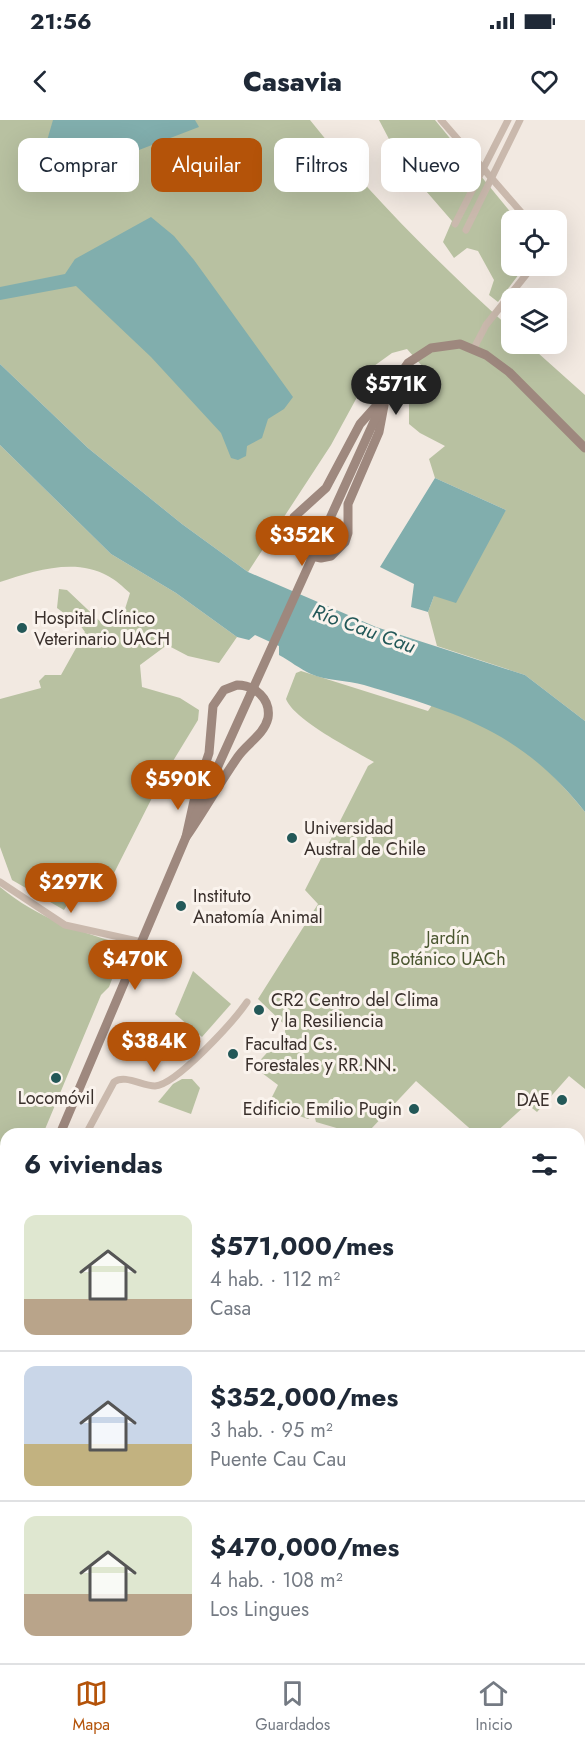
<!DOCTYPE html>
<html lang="es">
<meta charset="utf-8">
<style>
:root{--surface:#fff;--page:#f6f6f7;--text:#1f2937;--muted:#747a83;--line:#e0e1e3;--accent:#b45309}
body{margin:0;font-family:Jost,sans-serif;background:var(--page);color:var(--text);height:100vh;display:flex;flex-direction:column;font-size:22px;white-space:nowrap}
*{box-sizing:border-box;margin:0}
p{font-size:20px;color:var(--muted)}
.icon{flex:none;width:33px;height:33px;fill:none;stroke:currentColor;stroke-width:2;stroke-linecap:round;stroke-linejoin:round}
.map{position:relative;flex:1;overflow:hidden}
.sheet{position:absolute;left:0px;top:1008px;width:585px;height:536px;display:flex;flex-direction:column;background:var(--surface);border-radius:18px 18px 0 0;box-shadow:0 6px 24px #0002}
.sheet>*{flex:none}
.guide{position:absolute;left:18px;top:18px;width:549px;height:54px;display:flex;gap:12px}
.buttons{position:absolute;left:501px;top:90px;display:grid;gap:12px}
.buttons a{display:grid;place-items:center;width:66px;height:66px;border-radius:12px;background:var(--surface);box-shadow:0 6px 24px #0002;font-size:30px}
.price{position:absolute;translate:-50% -51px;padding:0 14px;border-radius:21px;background:var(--accent);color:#fff;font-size:20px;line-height:39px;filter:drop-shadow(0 2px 3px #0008)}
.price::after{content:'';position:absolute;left:50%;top:36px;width:18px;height:14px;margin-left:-9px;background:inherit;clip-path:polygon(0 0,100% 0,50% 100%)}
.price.on{background:#222;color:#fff}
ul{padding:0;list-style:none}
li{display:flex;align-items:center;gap:18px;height:150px;padding:0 24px}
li+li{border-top:2px solid var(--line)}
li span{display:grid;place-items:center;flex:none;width:168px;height:120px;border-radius:12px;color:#555}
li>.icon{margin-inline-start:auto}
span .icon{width:72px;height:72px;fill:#fffc;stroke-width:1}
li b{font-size:26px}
h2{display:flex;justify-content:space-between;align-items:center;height:72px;padding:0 24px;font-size:26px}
.chip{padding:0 21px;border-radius:12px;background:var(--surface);box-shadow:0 6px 24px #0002;font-size:21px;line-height:54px}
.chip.on{background:var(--accent);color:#fff}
.status{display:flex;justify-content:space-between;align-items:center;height:42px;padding:0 30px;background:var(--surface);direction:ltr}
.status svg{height:16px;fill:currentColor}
header{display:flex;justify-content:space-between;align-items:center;height:78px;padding:0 24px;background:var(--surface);font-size:27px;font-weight:800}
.dock{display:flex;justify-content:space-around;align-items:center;height:84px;border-top:2px solid var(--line);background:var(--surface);font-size:16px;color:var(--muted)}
.dock a{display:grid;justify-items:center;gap:3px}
.dock .on{color:var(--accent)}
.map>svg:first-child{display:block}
.green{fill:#b8c1a1}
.water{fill:#81aead}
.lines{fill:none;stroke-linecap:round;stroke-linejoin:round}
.minor{stroke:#cab9ad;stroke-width:7}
.tertiary{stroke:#cab9ad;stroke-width:8}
.secondary{stroke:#9e887e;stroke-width:9}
.primary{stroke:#7a655d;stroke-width:10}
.secondary-bridge{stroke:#9e887e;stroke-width:9}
.poi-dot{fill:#235858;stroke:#faf3ed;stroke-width:2}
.labels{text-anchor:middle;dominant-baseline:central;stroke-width:6;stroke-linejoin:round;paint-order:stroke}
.poi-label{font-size:18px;fill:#392f2b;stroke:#faf3ed;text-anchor:start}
.park-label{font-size:18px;fill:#4a5630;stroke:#faf3ed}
.water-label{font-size:20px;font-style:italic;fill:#235858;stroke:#faf3ed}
</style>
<div class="status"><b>21:56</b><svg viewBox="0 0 49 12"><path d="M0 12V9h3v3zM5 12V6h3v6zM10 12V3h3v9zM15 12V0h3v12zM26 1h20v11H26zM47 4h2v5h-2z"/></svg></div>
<header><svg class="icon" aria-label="back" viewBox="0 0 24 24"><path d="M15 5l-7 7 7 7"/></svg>Casavia<svg class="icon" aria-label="heart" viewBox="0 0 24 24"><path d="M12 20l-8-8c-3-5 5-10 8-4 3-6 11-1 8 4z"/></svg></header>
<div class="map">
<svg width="585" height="1543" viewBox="0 0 585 1543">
<rect width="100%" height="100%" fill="#f2e9e1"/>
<g class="green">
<path d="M0,0H310C371,76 439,144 511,209L512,224H528L585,275V601L525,555L437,526L428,492L434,476L506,390L435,358L429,339L445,326L420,313L409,304V281L424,263L422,246L407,229L392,233L374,246L331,325L248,452L182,404L88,328L0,244Z"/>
<path d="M379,0H435L517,100H512V146H525L498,182L489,175L494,160L478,131L467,128L454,138L443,122L452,101L426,71L428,63L425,60C401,66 396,64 381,45L382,31L390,21Z"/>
<path d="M0,325L111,434L176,473L237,517L219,543L188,536L167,525L140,545L142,567L180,578L199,590L198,600L159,664L110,761L92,750L86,753L64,790L12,760L0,727V579L41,568L39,561L45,555H61L85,512L80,505L57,488L59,469L67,470L105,506L125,489L130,473C123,467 116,460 108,456C76,437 32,451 0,462Z"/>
<path d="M301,551L428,591L432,585C449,592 467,598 484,606C523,624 558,658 585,692V969L569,956L537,992L527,984L494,1014H476L416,961L371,1009H340L316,1002L314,994L308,999L268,985L278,965L254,947L285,913V905L258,879L318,784L305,770L368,646L374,642C353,630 294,600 286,579L296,553Z"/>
<path d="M0,767C37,798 80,812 125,825L109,867L101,875L43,1014H6V1104L0,1119Z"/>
<polygon points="193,851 231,884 202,917 175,894"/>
<polygon points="182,959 192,959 200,968 191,994 158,982 173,964"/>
<polygon points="583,1111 585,1366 579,1371 579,1116"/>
</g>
<g class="water">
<polygon points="53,0 195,0 199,7 58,61 37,55"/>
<polygon points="151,97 174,116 194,140 293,277 284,289 268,299 262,318 247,326 246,336 238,340 231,338 221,313 151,237 76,166 0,180 0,167 65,154 75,139"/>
<path d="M0,244L88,328L182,404L248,452L376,507L525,555L585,601V692C521,611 458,593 364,565C348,560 326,561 311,554C300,549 290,541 279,535V526L255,515L249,520L237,517L176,473L111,434L0,325Z"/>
<polygon points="435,358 506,390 456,483 434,476 428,492 411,487 414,464 380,447"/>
<polygon points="585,1366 585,1543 484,1543 487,1538 579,1538 579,1371"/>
</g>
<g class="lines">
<g class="minor">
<polyline points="441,0 528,100"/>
<polyline points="455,104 508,0"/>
<polyline points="466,110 520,0"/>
<polyline points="474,228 486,205 533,146"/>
<polyline points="0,762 65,805 142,822"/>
<path d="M86,1014L114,962C125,954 142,966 155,966C176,965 234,901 247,882"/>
<polyline points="0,1331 6,1336"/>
<polyline points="1,1437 6,1428"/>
<polyline points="394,1538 400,1543"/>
</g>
<g class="tertiary">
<polyline points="0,1245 6,1250"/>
<polyline points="0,1255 6,1260"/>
<polyline points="273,1543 274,1538"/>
<polyline points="283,1543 284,1538"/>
</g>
<g class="secondary">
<polygon points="386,275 379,312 348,384 348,413 345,422 331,436 321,438 307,435 293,421 291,411 294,397 326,368 360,304"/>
<polyline points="317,427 386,275 408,243 431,228 460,224 486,235 509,252 585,328"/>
<path d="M237,565C255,565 271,579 268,598C264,615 246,624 237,638C219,664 204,691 186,717L196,672L209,633L213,586L224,570Z"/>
<polyline points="60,1014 186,717 251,573"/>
<polyline points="0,1155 6,1141"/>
</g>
<g class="primary">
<polyline points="0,1489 6,1490"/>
<polyline points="0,1500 6,1501"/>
<polyline points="172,1538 198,1543"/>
<polyline points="210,1538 233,1543"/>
</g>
<polyline class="secondary-bridge" points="251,573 317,427"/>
</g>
<g class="poi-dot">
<circle cx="22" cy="508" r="6"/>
<circle cx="292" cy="718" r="6"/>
<circle cx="181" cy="786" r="6"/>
<circle cx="259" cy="890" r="6"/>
<circle cx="233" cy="934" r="6"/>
<circle cx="56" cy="958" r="6"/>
<circle cx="562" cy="980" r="6"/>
<circle cx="414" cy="989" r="6"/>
</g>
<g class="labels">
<g class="poi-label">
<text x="34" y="498">Hospital Clínico<tspan x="34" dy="21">Veterinario UACH</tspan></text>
<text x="304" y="708">Universidad<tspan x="304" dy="21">Austral de Chile</tspan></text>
<text x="193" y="776">Instituto<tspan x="193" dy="21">Anatomía Animal</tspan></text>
<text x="271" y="880">CR2 Centro del Clima<tspan x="271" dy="21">y la Resiliencia</tspan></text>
<text x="245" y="924">Facultad Cs.<tspan x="245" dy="21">Forestales y RR.NN.</tspan></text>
<text x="56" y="978" text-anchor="middle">Locomóvil</text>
<text x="550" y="980" text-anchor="end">DAE</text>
<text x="402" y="989" text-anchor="end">Edificio Emilio Pugin</text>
</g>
<g class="park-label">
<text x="448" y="818">Jardín<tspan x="448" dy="21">Botánico UACh</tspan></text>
</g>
<g class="water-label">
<text transform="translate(364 509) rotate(20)">Río Cau Cau</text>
</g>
</g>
</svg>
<div class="buttons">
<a><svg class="icon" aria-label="locate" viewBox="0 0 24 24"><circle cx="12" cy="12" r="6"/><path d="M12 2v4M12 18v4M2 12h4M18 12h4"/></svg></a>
<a><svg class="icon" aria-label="layers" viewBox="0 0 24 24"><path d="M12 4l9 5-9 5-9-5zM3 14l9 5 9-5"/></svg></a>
</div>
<b class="price on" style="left:396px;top:296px">$571K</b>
<b class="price" style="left:302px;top:447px">$352K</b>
<b class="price" style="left:178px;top:691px">$590K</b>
<b class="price" style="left:71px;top:794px">$297K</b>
<b class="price" style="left:135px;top:871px">$470K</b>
<b class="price" style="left:154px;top:953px">$384K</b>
<div class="guide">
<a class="chip">Comprar</a>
<a class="chip on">Alquilar</a>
<a class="chip">Filtros</a>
<a class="chip">Nuevo</a>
</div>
<section class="sheet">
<h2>6 viviendas<svg class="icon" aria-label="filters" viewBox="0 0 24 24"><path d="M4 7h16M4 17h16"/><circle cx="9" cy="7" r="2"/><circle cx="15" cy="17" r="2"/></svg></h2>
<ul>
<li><span style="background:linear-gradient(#dfe7d0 70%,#b9a48a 0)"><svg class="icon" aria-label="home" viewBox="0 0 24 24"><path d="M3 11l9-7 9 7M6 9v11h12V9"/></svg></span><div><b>$571,000/mes</b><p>4 hab. · 112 m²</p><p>Casa</p></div></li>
<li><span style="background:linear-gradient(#c9d6e8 65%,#c2b280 0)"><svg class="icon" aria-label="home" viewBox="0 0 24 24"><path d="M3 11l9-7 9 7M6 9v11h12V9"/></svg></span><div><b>$352,000/mes</b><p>3 hab. · 95 m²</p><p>Puente Cau Cau</p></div></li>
<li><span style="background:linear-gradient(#dfe7d0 65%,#b9a48a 0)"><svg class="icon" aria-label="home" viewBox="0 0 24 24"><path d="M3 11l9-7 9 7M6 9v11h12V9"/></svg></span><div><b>$470,000/mes</b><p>4 hab. · 108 m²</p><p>Los Lingues</p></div></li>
</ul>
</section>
</div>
<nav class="dock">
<a class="on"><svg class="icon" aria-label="map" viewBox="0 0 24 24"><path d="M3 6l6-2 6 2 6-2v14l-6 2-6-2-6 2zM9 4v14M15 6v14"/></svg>Mapa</a>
<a><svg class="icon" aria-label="saved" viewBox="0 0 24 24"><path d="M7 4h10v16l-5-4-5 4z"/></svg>Guardados</a>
<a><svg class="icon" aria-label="home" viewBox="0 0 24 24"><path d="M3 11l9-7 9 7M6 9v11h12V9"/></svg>Inicio</a>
</nav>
